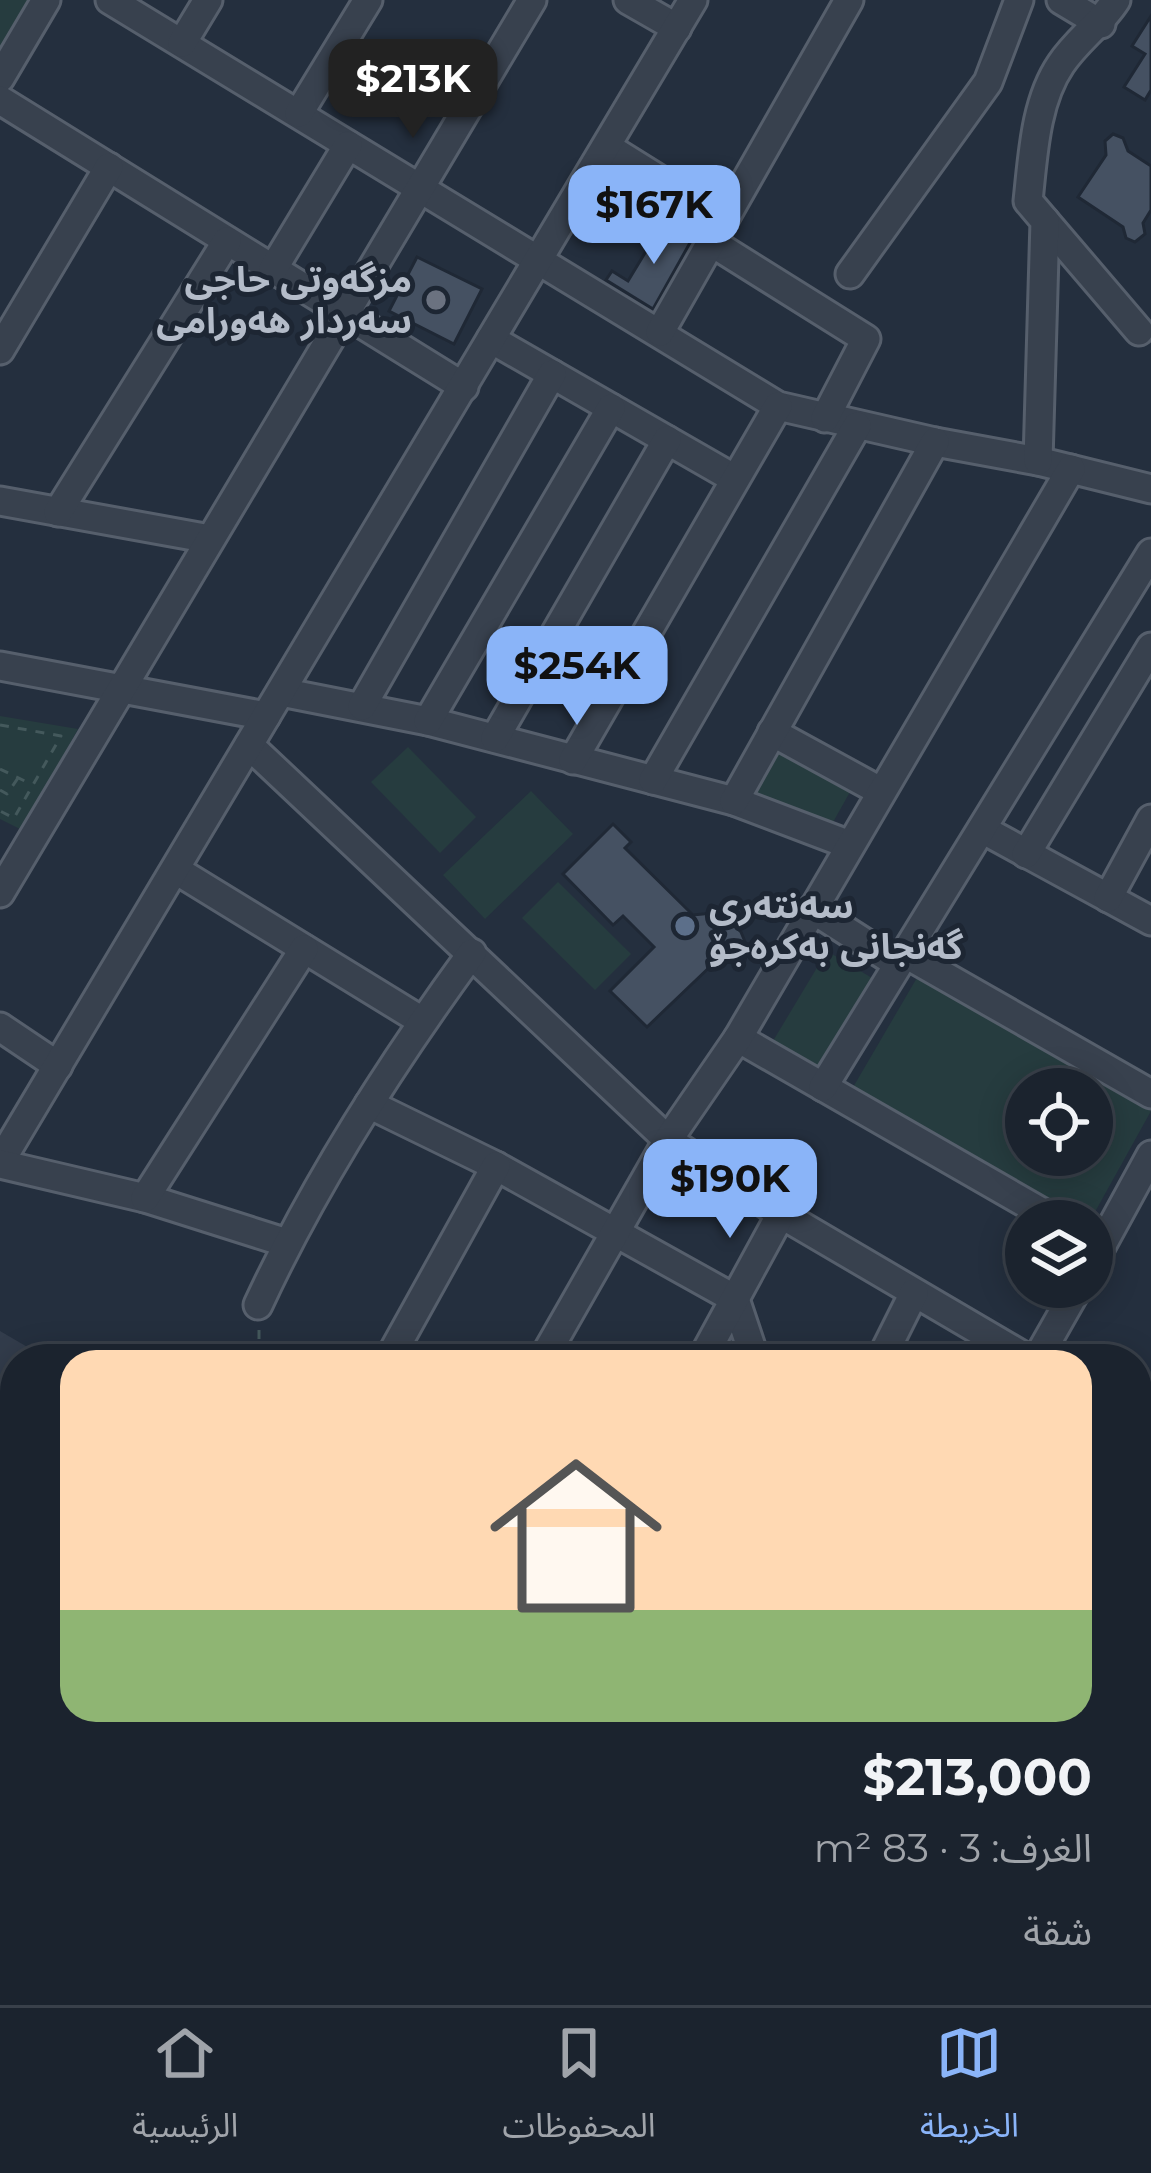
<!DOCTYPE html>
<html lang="ar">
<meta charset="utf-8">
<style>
:root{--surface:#1b232e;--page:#242b36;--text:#f1f3f6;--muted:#a0a4aa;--line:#39404a;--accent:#8ab4f8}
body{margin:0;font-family:Montserrat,"Noto Sans Arabic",sans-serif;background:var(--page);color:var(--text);direction:rtl;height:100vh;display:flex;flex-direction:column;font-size:45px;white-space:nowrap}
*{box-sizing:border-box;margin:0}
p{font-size:39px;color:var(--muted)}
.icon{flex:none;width:66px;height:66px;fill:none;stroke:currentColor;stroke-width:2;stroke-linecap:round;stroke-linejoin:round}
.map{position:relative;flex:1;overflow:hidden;direction:ltr}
.panel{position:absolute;left:0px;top:1344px;width:1152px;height:663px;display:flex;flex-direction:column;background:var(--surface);border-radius:48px 48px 0 0;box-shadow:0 6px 30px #0003,0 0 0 3px var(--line);direction:rtl}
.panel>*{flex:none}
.controls{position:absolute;left:1005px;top:1068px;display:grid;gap:24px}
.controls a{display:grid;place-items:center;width:108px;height:108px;border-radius:50%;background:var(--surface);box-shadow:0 6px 30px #0003,0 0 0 3px var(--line);font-size:60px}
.price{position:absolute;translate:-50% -102px;padding:0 27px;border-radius:24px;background:var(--accent);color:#111;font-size:39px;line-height:78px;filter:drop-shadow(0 3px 6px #0008)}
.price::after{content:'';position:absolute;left:50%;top:72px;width:36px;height:27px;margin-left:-18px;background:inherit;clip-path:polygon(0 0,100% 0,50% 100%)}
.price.on{background:#222;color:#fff}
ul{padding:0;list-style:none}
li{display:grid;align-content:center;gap:24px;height:636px;padding:0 60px}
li+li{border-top:3px solid var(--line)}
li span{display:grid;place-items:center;height:372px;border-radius:36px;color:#555}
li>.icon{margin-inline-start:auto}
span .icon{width:216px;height:216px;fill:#fffc;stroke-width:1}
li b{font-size:51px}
.tab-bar{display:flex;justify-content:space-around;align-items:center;height:168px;border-top:3px solid var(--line);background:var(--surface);font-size:33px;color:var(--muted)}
.tab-bar a{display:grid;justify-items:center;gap:6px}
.tab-bar .on{color:var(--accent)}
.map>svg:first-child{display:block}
.airport{fill:#323c4b}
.green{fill:#263c3f;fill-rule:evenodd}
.building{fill:#455162;stroke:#1f2835;stroke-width:3}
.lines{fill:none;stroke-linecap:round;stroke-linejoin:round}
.minor-casing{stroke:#565f6c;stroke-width:33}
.path{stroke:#44595c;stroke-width:3;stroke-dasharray:9 9;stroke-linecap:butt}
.minor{stroke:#38414e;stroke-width:27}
.worship-dot{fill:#6b7280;stroke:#1d2633;stroke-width:4.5}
.service-dot{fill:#5c6f8a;stroke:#1d2633;stroke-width:4.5}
.labels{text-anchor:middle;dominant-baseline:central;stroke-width:10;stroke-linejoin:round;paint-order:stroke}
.poi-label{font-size:36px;font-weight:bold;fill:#b4bcc9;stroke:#1d2633;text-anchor:end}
</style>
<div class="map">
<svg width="1151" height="2005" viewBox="0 0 1151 2005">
<rect width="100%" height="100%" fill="#242f3e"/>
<polygon class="airport" points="0,1331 48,1359 15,1359 15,1665 0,1682"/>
<g class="green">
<polygon points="0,0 38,0 0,64"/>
<polygon points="0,716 78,729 22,830 0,819"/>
<polygon points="408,747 476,817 440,853 371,782"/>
<polygon points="776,751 850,792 832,824 754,794"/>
<polygon points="531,791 573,834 485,919 443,875"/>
<polygon points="558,882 631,954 595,990 522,918"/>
<polygon points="827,951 872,978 817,1067 773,1041"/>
<path d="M918,976L1151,1111L1090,1221H1082L852,1089ZM1026,1089H1092V1155H1026Z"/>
</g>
<g class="building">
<polygon points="1151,16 1151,90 1145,100 1124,87 1145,54 1132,46"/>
<polygon points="1113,134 1123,138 1128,151 1151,166 1151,210 1143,223 1145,234 1135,242 1126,238 1123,227 1078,197 1106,155 1105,141"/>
<polygon points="663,223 691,241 653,309 606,280 612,271 628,281"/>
<polygon points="417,257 482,289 454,344 389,311"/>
<polygon points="613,824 631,842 625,848 693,915 713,913 726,918 741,932 748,949 744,964 716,961 647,1027 610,991 654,947 623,916 613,925 563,874"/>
</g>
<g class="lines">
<defs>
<g id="minor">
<polyline points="110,0 778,406 935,442 1038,461 1151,489"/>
<polyline points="628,0 677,28"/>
<polyline points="1061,0 1101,24"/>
<polyline points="182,43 208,0"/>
<polyline points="0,78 46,0"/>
<polyline points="0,100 464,387"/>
<polyline points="299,113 368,0"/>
<polyline points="607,147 724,220"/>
<polyline points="1045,221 1139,331"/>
<polyline points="711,242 866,339 825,418"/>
<polyline points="273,269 348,145"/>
<polyline points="850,274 988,82 1019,0"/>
<polyline points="660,332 849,0"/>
<polyline points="491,339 735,479"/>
<polyline points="0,350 109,167"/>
<path d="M1038,461L1045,221L1028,201C1033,156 1035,102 1061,64C1077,40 1100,25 1116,0"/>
<polyline points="0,501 210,539"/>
<polyline points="58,512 227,241"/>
<polyline points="0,666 266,716"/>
<polyline points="281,692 428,721 734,801 850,845"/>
<polyline points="362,706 552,374"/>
<polyline points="428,721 611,408"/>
<polyline points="772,732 880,791"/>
<polyline points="495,738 667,440"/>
<polyline points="249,745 668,1140 781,1214 1028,1359"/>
<polyline points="573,760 778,406"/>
<polyline points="653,780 857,426"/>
<polyline points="734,801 935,442"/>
<polyline points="982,829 1151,921"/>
<polyline points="1026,854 1151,647"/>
<polyline points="176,870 422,1021"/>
<polyline points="0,893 532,0"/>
<polyline points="1108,898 1151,819"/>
<polyline points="812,909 898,964"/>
<polyline points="904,953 1151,1094"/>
<polyline points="0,1027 58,1066"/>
<polyline points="738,1038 1057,1221"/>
<polyline points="823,1087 1151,553"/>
<polyline points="369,1104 496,1166 735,1299 755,1359"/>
<polyline points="0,1162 693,0"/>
<polyline points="0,1164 145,1198 287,1243"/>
<polyline points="145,1198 304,949"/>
<polyline points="1092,1263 1151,1155"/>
<path d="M258,1305C316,1180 391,1064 472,953"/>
<polyline points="389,1359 496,1166"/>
<polyline points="543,1359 668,1140 738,1038 1071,469"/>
<polyline points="702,1359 781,1214"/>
<polyline points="881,1359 914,1293"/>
<polyline points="1037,1359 1078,1287"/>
<polyline points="1137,1390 1151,1396"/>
<path d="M0,1402C18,1443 13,1479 0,1522"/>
<polyline points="1137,1461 1151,1434"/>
<polyline points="1137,1829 1151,1795"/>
<polyline points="1137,1890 1151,1895"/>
<polyline points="60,1992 64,2005"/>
<polyline points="456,1992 473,1997"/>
<polyline points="917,1992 960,2005"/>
<polyline points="605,2005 609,1992"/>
<polyline points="1062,2005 1068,1992"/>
</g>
</defs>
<use href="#minor" class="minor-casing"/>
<g class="path">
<polyline points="0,725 61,736 14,818 0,811"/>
<polyline points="0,769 31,784"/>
<polyline points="0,790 7,794 18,778"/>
<polyline points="259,1330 259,1359"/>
<polyline points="0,1899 15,1885"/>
</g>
<use href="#minor" class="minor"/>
</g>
<circle class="worship-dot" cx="436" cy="300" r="12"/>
<circle class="service-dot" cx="685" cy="926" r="12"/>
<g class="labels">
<g class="poi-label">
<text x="412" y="279">مزگەوتی حاجی<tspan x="412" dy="41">سەردار هەورامی</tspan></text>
<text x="709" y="905" text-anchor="start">سەنتەری<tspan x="709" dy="41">گەنجانی بەکرەجۆ</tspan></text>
</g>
</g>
</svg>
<div class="controls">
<a><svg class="icon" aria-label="locate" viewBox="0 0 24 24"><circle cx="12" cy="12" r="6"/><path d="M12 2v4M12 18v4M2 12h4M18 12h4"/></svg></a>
<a><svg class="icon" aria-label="layers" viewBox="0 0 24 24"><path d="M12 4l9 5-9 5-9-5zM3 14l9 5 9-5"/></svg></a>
</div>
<b class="price on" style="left:413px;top:141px">$213K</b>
<b class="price" style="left:654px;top:267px">$167K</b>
<b class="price" style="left:577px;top:728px">$254K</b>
<b class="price" style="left:730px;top:1241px">$190K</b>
<section class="panel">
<ul>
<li><span style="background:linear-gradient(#ffd9b3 70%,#8fb573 0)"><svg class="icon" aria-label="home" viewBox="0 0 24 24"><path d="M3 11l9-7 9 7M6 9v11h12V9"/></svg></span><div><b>$213,000</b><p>الغرف: 3 · 83 m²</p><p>شقة</p></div></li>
</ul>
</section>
</div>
<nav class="tab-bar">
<a class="on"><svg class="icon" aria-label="map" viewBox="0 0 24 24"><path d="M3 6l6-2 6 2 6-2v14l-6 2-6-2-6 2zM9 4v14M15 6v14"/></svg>الخريطة</a>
<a><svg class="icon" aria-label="saved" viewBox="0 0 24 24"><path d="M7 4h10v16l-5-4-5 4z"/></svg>المحفوظات</a>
<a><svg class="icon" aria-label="home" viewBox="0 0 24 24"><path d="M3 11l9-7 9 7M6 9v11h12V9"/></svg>الرئيسية</a>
</nav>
